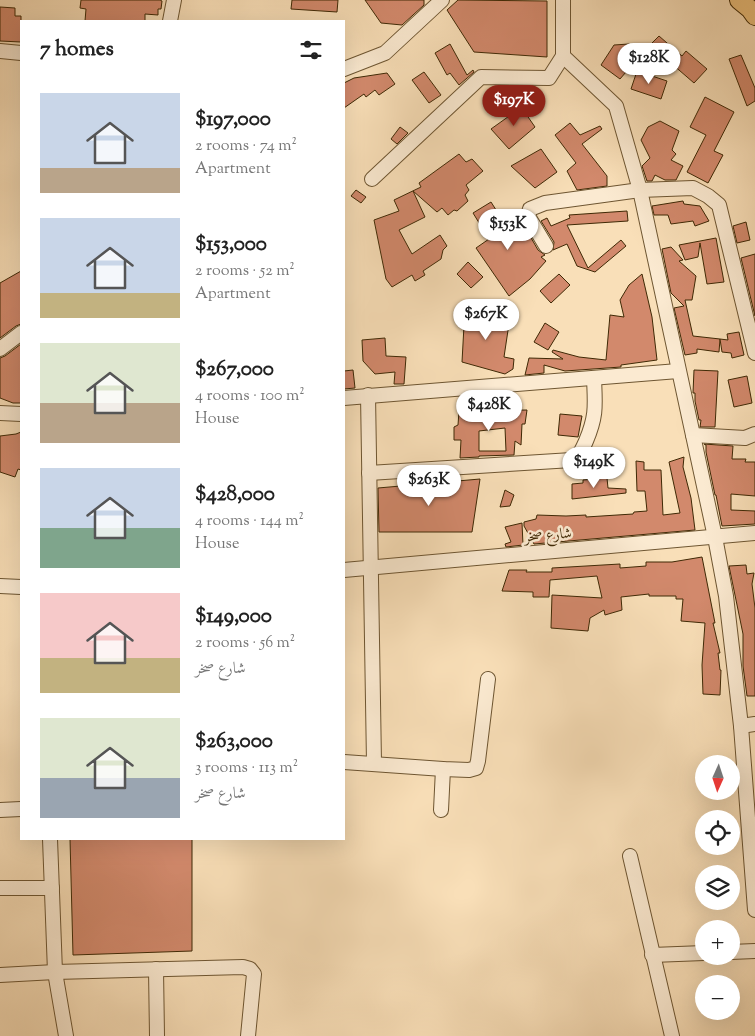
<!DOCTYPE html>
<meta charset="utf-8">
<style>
:root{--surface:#fff;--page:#f2f2f2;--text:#222;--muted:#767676;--accent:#8f2418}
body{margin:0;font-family:"Sorts Mill Goudy",Amiri,serif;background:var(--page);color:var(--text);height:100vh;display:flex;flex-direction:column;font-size:19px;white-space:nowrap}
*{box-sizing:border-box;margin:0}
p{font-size:16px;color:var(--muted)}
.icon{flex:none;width:28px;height:28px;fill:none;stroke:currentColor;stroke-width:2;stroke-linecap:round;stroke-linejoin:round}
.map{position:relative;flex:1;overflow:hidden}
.drawer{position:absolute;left:20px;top:20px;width:325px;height:820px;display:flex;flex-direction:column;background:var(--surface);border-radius:0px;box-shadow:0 5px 20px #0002}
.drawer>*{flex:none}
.needle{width:32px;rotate:183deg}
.fabs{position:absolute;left:695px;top:755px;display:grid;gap:10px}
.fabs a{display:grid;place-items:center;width:45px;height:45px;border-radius:50%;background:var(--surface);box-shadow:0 5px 20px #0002;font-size:25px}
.price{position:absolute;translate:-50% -42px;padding:0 11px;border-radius:18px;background:#fff;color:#222;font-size:16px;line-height:32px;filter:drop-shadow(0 1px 2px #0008)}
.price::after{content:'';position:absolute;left:50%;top:30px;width:15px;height:11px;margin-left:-8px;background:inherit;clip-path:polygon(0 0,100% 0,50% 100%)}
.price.active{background:var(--accent);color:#fff}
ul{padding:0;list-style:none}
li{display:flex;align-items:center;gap:15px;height:125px;padding:0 20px}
li span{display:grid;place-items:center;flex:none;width:140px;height:100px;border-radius:0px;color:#555}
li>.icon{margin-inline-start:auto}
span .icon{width:60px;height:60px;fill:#fffc;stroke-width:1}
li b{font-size:21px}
h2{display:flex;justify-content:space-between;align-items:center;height:60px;padding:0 20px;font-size:21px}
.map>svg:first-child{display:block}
.building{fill:#d2896c;stroke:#3f2905;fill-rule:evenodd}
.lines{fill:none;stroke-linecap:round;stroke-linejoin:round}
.minor-casing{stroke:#6e5632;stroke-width:16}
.major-casing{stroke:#3f2905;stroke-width:20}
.minor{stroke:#fbead1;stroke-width:14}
.major{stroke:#ecc07c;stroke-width:18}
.labels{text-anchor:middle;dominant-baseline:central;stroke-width:5;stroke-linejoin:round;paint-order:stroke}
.street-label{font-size:15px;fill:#3f2905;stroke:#fbead1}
</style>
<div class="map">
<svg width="755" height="1036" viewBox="0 0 755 1036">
<rect width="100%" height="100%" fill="#f9dfb8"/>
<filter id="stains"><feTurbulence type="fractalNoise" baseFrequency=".004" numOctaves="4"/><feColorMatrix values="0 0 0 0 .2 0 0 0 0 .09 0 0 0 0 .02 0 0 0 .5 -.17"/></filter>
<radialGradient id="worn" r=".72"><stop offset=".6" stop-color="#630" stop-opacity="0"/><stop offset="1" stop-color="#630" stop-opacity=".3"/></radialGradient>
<g class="building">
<polygon points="81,0 160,0 162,1 161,9 158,9 158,15 145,14 145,21 85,21 86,9 80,8"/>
<polygon points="292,0 338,0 337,12 291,9"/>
<polygon points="365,0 424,0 424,5 402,25 381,23"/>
<polygon points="458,0 547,1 547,57 474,52 447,10"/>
<polygon points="0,7 15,8 15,16 21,16 21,42 0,41"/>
<polygon points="659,36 682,56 686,51 707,69 694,83 650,45"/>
<polygon points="450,44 467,75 473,70 474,72 459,85 450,73 447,75 435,53"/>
<polygon points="629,44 644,51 620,79 601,65 614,45"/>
<polygon points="741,55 755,88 755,101 747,106 729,59"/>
<polygon points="637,71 667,81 661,99 631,89"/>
<polygon points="424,72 441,95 429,103 412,80"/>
<polygon points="387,73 395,84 379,95 375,90 366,97 364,94 344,108 344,83 354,78"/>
<polygon points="705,97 734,112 714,151 723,155 708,183 687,172 706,135 690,127"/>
<polygon points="526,104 530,110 526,114 535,127 509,149 491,129"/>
<polygon points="660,121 679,131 672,150 676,154 671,160 683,166 676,180 665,180 655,175 652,181 647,181 642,166 650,158 641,140 648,127"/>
<polygon points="570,123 580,135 600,126 602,129 582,144 607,176 607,186 577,190 567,171 576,163 555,135"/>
<polygon points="400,127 408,133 397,144 391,139"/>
<polygon points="541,149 557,172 535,188 511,166"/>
<polygon points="459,154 466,162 472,159 483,171 466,185 469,190 465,195 468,201 457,211 454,210 448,215 442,208 437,212 413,191 425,217 399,230 412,254 440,235 447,246 443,250 441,259 423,271 425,275 415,281 412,275 392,287 386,279 374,220 399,211 394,200 421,187 419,183"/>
<polygon points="356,190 366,197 361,203 351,196"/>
<polygon points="683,201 684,204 700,206 709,221 695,226 693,221 671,224 668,215 654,215 652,206"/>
<polygon points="491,202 510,232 518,225 523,230 526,229 538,250 545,255 541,257 546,261 530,279 509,296 476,248 489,239 473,213"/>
<polygon points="627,211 628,221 567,225 588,268 621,240 626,246 595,272 577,266 567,244 553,250 554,242 541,221 547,218 551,226 570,218 569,215"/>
<polygon points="746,222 750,240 737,243 733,226"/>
<polygon points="716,238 724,282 707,284 700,243 698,257 685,260 679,245"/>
<polygon points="671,247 683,260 679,261 696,276 692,300 685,300 693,336 720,339 719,352 697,349 697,353 685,355 674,308 684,306 671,293 662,249"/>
<polygon points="755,254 755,316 741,258"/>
<polygon points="468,262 483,277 471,288 457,274"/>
<polygon points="21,271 21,324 16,326 0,338 0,283"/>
<polygon points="559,274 570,285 551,303 540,291"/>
<polygon points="642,274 652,317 657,360 621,365 621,367 565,371 544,365 544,373 525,375 529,358 563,359 552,352 553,350 579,357 606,360 610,315 624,317 620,300 629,285"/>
<polygon points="465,307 510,317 504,357 514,359 513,369 505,374 462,362"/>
<polygon points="545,323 559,332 548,350 534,342"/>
<polygon points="739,332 744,355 732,358 731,353 722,352 720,339 728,340 727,334"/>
<polygon points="385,338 386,356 406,357 404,384 394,384 395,372 375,374 363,361 362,340"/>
<polygon points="21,344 21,403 13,403 0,398 0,358 5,356"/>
<polygon points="353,370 355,388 344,389 344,371"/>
<polygon points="694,370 718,371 715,427 700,427 701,420 699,420 695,401 695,393 693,393"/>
<polygon points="747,376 752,403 734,407 728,380"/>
<path d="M527,410L525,424H522L521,445L515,441L514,455L479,456V457L460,458L461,440H454V427L458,425L459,411ZM505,428L506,451H479V431Z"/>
<polygon points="560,414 582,416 578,437 558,435"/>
<polygon points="21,432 21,470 18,469 15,477 0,472 0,436 16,434"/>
<polygon points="704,444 733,446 732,459 746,459 745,462 755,462 755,496 731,494 731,510 755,511 755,524 722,526 716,495 715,495 706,452 706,445"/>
<polygon points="684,457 683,467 691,498 695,530 534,544 524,526 524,522 536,519 537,515 566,516 586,515 586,517 633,514 634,512 647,511 645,491 637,491 636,461 644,462 644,470 661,470 663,515 680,513 669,462"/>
<polygon points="607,478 608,488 626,489 626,493 572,499 572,484 583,483 583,480"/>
<polygon points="480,479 472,532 379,532 378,488"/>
<polygon points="505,490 514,495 510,506 500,507"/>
<polygon points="522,523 523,545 506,547 505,544 511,542 505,527"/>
<polygon points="702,557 715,623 713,623 720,653 718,653 720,670 721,670 720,695 703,694 702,665 705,623 681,621 683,599 676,599 676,596 649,596 649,594 621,597 622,610 605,615 604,610 590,618 588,631 551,628 552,595 602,598 597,576 550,580 549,597 533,597 533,592 502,591 509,570 527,570 526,572 552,572 552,568 620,564 620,568 646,566 646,562 672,562"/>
<polygon points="746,565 747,574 754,573 752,584 755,608 755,696 747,696 743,666 743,634 729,566"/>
<polygon points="70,839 192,839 192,951 73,955"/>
</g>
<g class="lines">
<defs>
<g id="minor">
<polyline points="563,0 563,56 616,106 640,190 715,537 726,596 741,726 755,910"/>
<polyline points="170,21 174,0"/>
<polyline points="0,51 21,53"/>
<polyline points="344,69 385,53 442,0"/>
<polyline points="372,179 481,77 549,78 563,56"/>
<polyline points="546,246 528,216 530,209 545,203 640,190 693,188 708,196 719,205 755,353"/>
<polyline points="0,349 21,333"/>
<polyline points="368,395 374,763"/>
<polyline points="344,398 678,371"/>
<polyline points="0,413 21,414"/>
<polyline points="693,435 745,438 755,434"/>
<path d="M369,473L572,460C580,455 582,450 586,441C597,415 595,405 594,378"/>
<polyline points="344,570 755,533"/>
<polyline points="0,586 21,587"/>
<polyline points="741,726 755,724"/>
<polyline points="344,762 443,769 469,770 476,768 478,761 488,679"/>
<polyline points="0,810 21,809"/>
<polyline points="441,810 443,769"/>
<polyline points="50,839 55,972 66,1036"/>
<polyline points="630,856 672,1036"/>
<polyline points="0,888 52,888"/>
<polyline points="731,952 755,951"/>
<polyline points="652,955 704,953"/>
<polyline points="156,969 157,1036"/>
<polyline points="0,975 55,972 243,967 250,969 254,974 248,1036"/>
</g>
<polyline id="major" points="739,0 750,9 755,16"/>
</defs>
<use href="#minor" class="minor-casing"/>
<use href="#major" class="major-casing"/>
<use href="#minor" class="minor"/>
<use href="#major" class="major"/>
</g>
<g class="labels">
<g class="street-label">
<text transform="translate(548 536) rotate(-5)">شارع صخر</text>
</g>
</g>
<rect width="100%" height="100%" filter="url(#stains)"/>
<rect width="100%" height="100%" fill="url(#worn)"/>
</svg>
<div class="fabs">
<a><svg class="needle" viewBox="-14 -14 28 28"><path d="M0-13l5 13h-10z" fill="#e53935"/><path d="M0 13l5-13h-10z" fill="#767676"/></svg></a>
<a><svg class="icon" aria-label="locate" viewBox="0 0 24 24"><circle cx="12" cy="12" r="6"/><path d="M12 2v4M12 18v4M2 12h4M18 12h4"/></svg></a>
<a><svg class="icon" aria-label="layers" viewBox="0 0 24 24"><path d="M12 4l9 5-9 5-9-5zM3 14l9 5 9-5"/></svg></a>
<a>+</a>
<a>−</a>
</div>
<b class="price" style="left:649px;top:85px">$128K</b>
<b class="price active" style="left:514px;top:127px">$197K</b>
<b class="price" style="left:508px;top:251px">$153K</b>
<b class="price" style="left:486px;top:341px">$267K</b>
<b class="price" style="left:489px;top:432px">$428K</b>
<b class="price" style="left:594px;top:489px">$149K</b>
<b class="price" style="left:429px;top:507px">$263K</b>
<section class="drawer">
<h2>7 homes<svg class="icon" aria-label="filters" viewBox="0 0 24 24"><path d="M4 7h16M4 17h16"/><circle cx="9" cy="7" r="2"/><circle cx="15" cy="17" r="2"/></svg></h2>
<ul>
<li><span style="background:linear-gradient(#c9d6e8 75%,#b9a48a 0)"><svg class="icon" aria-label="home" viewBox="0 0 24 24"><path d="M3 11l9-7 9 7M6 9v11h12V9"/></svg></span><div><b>$197,000</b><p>2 rooms · 74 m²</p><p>Apartment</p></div></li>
<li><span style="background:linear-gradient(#c9d6e8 75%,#c2b280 0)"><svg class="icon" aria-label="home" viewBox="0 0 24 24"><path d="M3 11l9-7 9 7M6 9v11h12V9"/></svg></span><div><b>$153,000</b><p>2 rooms · 52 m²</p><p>Apartment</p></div></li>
<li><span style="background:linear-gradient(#dfe7d0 60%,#b9a48a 0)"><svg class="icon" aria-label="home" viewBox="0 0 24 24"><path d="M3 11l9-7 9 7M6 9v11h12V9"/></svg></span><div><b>$267,000</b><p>4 rooms · 100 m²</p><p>House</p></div></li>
<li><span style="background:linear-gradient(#c9d6e8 60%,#7fa58c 0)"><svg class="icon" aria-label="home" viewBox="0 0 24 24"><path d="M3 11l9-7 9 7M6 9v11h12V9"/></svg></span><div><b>$428,000</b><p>4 rooms · 144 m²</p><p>House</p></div></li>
<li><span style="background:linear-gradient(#f6c9c9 65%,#c2b280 0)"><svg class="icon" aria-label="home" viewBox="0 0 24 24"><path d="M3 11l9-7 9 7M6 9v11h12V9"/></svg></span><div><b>$149,000</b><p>2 rooms · 56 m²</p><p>شارع صخر</p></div></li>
<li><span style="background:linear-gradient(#dfe7d0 60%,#9aa5b1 0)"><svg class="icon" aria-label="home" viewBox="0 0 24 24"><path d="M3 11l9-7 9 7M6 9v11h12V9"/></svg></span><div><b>$263,000</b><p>3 rooms · 113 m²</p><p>شارع صخر</p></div></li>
</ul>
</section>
</div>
